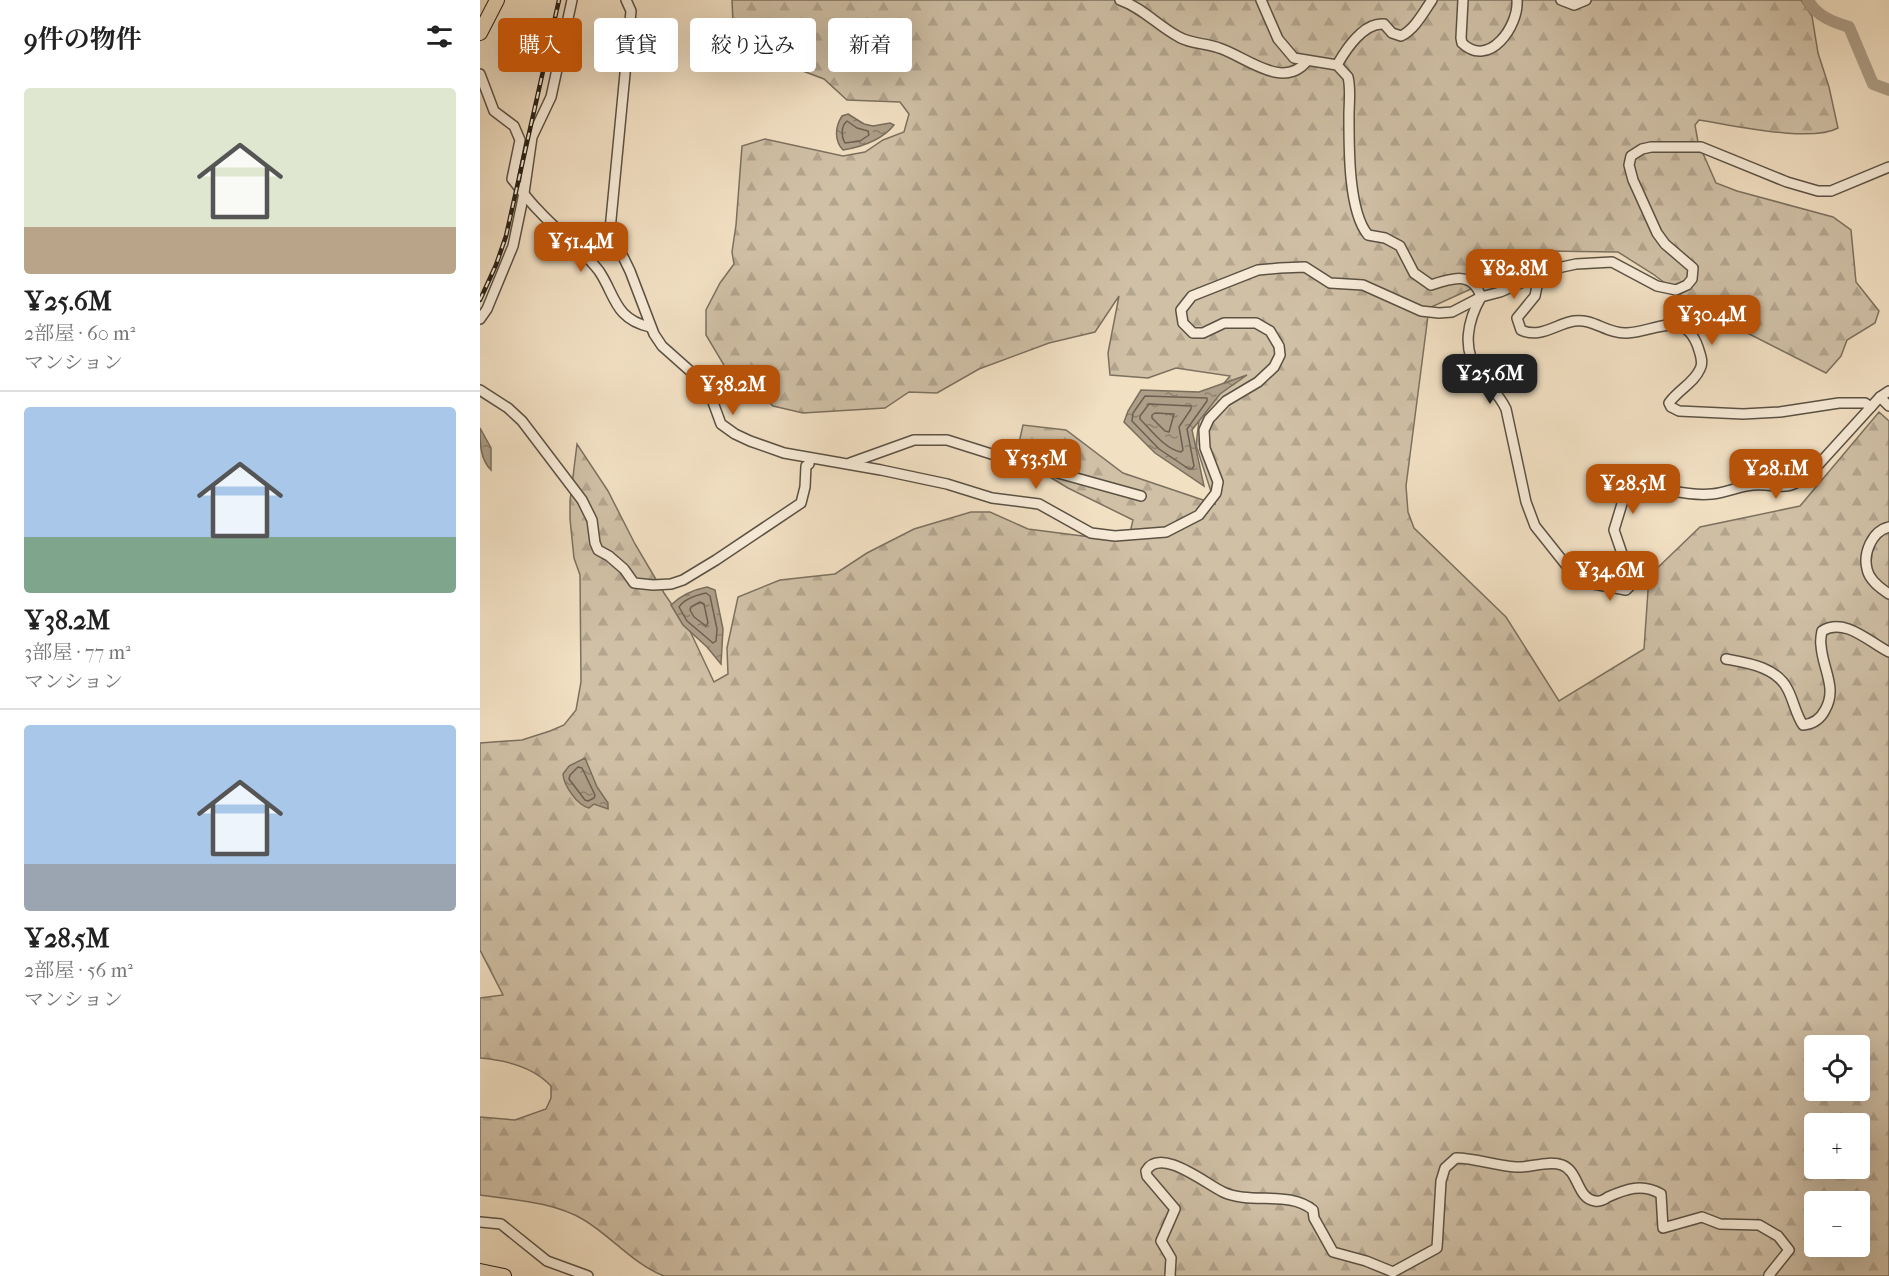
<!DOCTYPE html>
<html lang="ja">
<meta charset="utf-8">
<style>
:root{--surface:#fff;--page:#f2f2f2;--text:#222;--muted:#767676;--line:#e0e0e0;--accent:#b45309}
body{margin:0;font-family:"IM FELL French Canon","Noto Serif JP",serif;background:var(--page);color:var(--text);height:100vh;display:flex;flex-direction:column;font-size:22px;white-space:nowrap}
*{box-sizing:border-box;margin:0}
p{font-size:20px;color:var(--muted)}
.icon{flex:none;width:33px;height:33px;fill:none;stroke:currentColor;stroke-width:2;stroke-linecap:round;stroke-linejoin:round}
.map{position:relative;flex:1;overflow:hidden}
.drawer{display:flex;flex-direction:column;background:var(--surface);width:480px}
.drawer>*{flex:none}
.top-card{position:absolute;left:18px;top:18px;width:570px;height:54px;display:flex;gap:12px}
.controls{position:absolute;left:1324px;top:1035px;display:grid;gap:12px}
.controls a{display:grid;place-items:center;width:66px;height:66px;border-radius:6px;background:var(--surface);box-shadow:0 6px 24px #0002;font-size:30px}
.price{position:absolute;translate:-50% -51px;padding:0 14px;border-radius:12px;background:var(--accent);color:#fff;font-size:20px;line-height:39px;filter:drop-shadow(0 2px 3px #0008)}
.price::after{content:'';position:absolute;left:50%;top:36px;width:18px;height:14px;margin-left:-9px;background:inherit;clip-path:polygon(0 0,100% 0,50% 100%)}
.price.active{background:#222;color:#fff}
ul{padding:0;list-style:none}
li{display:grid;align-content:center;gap:12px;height:318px;padding:0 24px}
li+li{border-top:2px solid var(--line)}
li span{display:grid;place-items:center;height:186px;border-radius:6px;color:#555}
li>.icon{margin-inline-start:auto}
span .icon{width:108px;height:108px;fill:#fffc;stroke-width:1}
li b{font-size:26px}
h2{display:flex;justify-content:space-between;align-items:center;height:72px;padding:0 24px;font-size:26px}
.tag{padding:0 21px;border-radius:6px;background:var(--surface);box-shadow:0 6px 24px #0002;font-size:21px;line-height:54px}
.tag.active{background:var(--accent);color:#fff}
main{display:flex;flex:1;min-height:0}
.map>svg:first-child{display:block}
.forest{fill:url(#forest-firs);stroke:#7c7160;stroke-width:1.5;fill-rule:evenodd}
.water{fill:url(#water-ripples);stroke:#796d5c;stroke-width:1.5}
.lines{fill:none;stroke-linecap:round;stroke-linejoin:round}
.shore{stroke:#6c6051;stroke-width:1.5}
.river{stroke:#ae9f89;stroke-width:12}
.minor-casing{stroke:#5b5244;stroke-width:12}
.highway-casing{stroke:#292219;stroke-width:16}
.minor{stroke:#f7ebd8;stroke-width:9}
.highway{stroke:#f2e0c3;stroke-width:14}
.rail-casing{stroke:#292219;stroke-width:4.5}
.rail{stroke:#f7ebd8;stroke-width:2;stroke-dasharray:7;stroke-linecap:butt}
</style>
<main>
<section class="drawer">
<h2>9件の物件<svg class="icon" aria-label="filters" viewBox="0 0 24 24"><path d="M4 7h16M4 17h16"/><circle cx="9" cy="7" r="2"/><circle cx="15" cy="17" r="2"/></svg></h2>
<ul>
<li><span style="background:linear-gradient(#dfe7d0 75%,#b9a48a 0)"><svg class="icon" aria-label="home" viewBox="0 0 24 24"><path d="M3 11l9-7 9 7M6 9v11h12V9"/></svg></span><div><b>¥25.6M</b><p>2部屋 · 60 m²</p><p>マンション</p></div></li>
<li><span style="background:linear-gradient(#a9c7e8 70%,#7fa58c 0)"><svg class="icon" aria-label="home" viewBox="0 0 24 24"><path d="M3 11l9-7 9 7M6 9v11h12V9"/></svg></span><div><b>¥38.2M</b><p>3部屋 · 77 m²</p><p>マンション</p></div></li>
<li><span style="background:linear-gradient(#a9c7e8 75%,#9aa5b1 0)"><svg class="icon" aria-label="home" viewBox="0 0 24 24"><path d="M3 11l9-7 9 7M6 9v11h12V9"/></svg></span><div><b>¥28.5M</b><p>2部屋 · 56 m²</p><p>マンション</p></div></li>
</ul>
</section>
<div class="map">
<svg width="1409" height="1276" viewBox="0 0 1409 1276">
<defs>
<pattern id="forest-firs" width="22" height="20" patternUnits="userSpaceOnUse" patternTransform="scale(1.5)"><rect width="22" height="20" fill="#d0c0a6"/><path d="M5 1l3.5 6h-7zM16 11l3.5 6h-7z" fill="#b3a58e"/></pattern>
<pattern id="water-ripples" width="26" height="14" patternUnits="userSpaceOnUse" patternTransform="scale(1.5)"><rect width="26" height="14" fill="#ae9f89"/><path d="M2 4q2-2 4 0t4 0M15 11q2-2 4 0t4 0" fill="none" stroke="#8e816f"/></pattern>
</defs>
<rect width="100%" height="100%" fill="#f2e0c3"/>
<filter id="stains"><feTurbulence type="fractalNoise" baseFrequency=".00333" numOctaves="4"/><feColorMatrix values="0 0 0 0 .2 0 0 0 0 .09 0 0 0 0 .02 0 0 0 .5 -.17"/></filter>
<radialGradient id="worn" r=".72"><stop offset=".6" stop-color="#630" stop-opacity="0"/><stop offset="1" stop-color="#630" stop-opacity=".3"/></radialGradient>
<path class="forest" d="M252,0H1321L1332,16L1338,53L1349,87L1358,128C1331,143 1252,125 1219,120L1215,125L1218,142L1236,183L1257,191L1353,217L1371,230L1376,282L1399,311L1395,323L1367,340L1361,356L1346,373L1218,308L1173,274L1138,252L1063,251L1013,279L949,308L926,486L928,512L934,528L1026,617L1079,701L1164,649L1169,576L1220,527L1320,506L1399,412L1409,421V1276H184C153,1264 131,1236 104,1220C74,1202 34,1200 0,1195V1117L35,1120L66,1109L71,1098V1086C53,1067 25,1060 0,1058V998L23,995L0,950V743L42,740L70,731L84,725L96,710L101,682L100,575L94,558L90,519V501L97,444L128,491L155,544L184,593L210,631L234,682L248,674L247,648L258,597L300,580L355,574L387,553L434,529L491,512H510L548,529L626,539L649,537L653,520L588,488L538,458V447L543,425L586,430L643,473L735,504L716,445L720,412L750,376L696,368L668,378L630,375L628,353L639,296L615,332L569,343L499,369L457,393L429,392L405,408L323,413L293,406L274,388L251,377L226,335V310L240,283L254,264L252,252L256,225L262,146L285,139L363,156L385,152L403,140L424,132L429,114L420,102L367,100L344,79L254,45ZM1335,1046H1380V1090H1335ZM1335,1124H1380V1168H1335ZM1335,1202H1380V1246H1335Z"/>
<g class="water">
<path d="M368,114L384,124L393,126L410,123L414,125C402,140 381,147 363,150C354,140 355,127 362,116Z"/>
<polygon points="767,375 740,394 712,430 724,486 675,453 644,422 648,411 661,390 719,392"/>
<path d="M0,428L11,448V470C0,459 0,443 0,428Z"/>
<path d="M227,587L235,590L243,629L241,664L227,647L203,625L191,605C201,595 212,590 227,587Z"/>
<path d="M105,758L117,787L128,803V809L114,804L109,808C97,805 84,786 83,774L89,766Z"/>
</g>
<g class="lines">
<g class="shore">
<path d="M367,121L377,128L388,131L389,135L380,141L365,143C361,136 361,126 367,121Z"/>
<polygon points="665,396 727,398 727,401 707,429 714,466 712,469 709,469 679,449 652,421 653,413"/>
<path d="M669,404L711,406V409L699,427L703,450L701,452C685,449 672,431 660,419V416Z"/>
<polygon points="675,413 694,414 689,432 685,431 672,418 672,415"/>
<path d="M226,593L230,596L237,629L236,641L233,643L207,621L199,607C204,599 217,595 226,593Z"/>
<polygon points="220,602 224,604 228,623 226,626 214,617 210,610 211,607"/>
<polygon points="98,767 102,768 115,795 114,798 108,801 105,800 89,779 90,775"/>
</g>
<path class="river" d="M1328,0C1336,16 1353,22 1369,27L1393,84L1409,90"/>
<defs>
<g id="minor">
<polyline points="146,0 151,11 130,230 150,271 174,334 182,346 227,386 241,424 255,434 270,441 304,453 401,470 467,484 512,498 559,504 611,533 635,536 686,532 719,515 736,493 738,482 725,448 724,430 729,419 746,401 778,382 794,367 800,355 799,346 790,331 776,323 744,323 723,333 713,333 703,323 701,310 712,296 778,270 800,268 825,267 850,283 883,285 941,311 959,313 972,312 1001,297 1020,292 1073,269 1096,264 1132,262 1177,286 1196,290 1207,285 1212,279 1213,268 1185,244 1177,233 1153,180 1149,165 1151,156 1162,149 1171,147 1221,147 1307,182 1338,191 1351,191 1409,167"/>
<path d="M640,0C663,8 678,26 699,37C711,44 726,43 739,48C765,56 803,91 827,61"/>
<path d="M781,0L798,39L814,58L857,65L868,77C871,89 869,103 869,115C869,146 868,211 888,235L905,238L920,246L934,273L951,285C972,278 993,271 1001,297C988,320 981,349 999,372C1008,385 1019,394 1026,409L1046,502L1055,526L1094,575L1108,583L1146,590L1151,585L1149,574L1134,530L1148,484L1155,478C1173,489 1211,496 1232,494C1246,493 1259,486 1273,485C1299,483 1304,494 1329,475L1400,397L1409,391"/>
<path d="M983,0L981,38L982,43C1009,69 1039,26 1037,0"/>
<polyline points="1081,0 1094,5 1106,0"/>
<path d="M857,65C866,49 884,22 904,24L912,33L921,36C935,29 943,13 952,0"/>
<path d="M0,74L14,111L34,126L40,140L32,179C41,190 49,201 59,211C76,230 104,251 119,271C135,294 134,319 170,327"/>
<path d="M1059,276L1055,296L1037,318L1041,330C1060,339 1076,324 1094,321C1113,318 1127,334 1147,333C1175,332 1204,308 1218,347C1220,354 1224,362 1220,369C1214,383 1198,390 1189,403L1191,407L1199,411L1263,414L1300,412L1359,403H1385L1391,407"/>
<polyline points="0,319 7,309 33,246 44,193 52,137 71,97 92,0"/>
<polyline points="0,390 28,408 42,421 102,500 112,520 115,543 118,550 129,556 144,569 154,583 173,585 191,584 203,580 236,560 321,503 325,487 326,466 329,464 330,458"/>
<polyline points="1400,397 1409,406"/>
<polyline points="370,463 434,440 467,440 524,458 661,496"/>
<path d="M1409,527C1392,531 1383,553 1387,569C1389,580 1400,588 1409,594"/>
<path d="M1246,659C1268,663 1297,667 1308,690C1314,702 1316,715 1323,725C1333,724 1340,720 1345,710C1358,688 1342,668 1341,645C1340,641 1341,636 1342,631C1365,617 1389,642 1409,652"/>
<polyline points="0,1222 21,1224 67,1261 108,1276"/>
<path d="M690,1276L691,1258L681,1241L695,1209L667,1176L666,1171C680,1146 726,1184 743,1192C771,1205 809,1190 833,1210L834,1218L853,1252L886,1261L913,1272L957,1248L961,1181L965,1168L976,1158C996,1158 1015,1166 1036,1167C1050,1168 1068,1160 1082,1165C1099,1171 1097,1199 1115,1201C1120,1202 1124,1200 1128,1197C1146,1189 1162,1183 1181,1194L1183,1228L1222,1217L1240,1224L1279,1225L1298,1236L1309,1250L1289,1275L1290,1276"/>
</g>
<g id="highway">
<polyline points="0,33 17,0"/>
<polyline points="0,1271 24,1276"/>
</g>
</defs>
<use href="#minor" class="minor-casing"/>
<use href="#highway" class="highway-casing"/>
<use href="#minor" class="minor"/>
<use href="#highway" class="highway"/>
<defs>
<polyline id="rail" points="0,300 16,265 26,236 79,0"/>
</defs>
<use href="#rail" class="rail-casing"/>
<use href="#rail" class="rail"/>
</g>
<rect width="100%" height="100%" filter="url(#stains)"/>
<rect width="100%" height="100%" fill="url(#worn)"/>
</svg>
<div class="controls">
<a><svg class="icon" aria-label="locate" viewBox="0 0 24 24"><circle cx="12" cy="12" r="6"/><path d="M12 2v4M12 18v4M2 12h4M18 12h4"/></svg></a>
<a>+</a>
<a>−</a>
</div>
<b class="price" style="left:101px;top:273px">¥51.4M</b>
<b class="price" style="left:1034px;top:300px">¥82.8M</b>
<b class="price" style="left:1232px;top:346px">¥30.4M</b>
<b class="price active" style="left:1010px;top:405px">¥25.6M</b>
<b class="price" style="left:253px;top:416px">¥38.2M</b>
<b class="price" style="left:556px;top:490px">¥53.5M</b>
<b class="price" style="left:1296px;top:500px">¥28.1M</b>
<b class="price" style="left:1153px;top:515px">¥28.5M</b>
<b class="price" style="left:1130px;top:602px">¥34.6M</b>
<div class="top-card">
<a class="tag active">購入</a>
<a class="tag">賃貸</a>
<a class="tag">絞り込み</a>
<a class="tag">新着</a>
</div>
</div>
</main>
